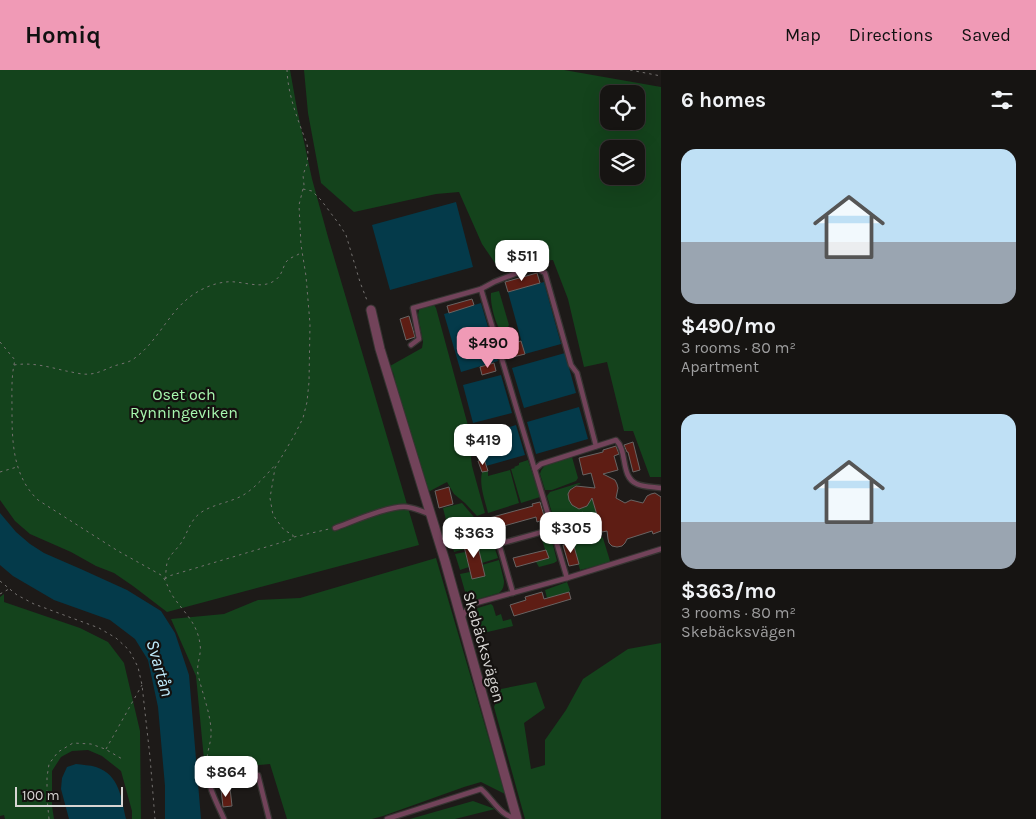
<!DOCTYPE html>
<meta charset="utf-8">
<style>
:root{--surface:#161412;--page:#1f1d1b;--text:#f1f3f6;--muted:#9e9e9f;--line:#353332;--accent:#f09ab6}
body{margin:0;font-family:Karla,sans-serif;background:var(--page);color:var(--text);height:100vh;display:flex;flex-direction:column;font-size:19px;white-space:nowrap}
*{box-sizing:border-box;margin:0}
p{font-size:16px;color:var(--muted)}
.icon{flex:none;width:28px;height:28px;fill:none;stroke:currentColor;stroke-width:2;stroke-linecap:round;stroke-linejoin:round}
.map{position:relative;flex:1;overflow:hidden}
.panel{display:flex;flex-direction:column;background:var(--surface);width:375px}
.panel>*{flex:none}
.tools{position:absolute;left:600px;top:15px;display:grid;gap:10px}
.tools a{display:grid;place-items:center;width:45px;height:45px;border-radius:10px;background:var(--surface);box-shadow:0 5px 20px #0002,0 0 0 1px var(--line);font-size:25px}
.scale{position:absolute;left:15px;bottom:12px;width:108px;box-sizing:border-box;padding-left:5px;border:2px solid #d7d5d3;border-top:0;font-size:14px;line-height:18px;white-space:nowrap;color:#d7d5d3;-webkit-text-stroke:4px #14110f;paint-order:stroke}
.price{position:absolute;translate:-50% -42px;padding:0 11px;border-radius:10px;background:#fff;color:#222;font-size:16px;line-height:32px;filter:drop-shadow(0 1px 2px #0008)}
.price::after{content:'';position:absolute;left:50%;top:30px;width:15px;height:11px;margin-left:-8px;background:inherit;clip-path:polygon(0 0,100% 0,50% 100%)}
.price.selected{background:var(--accent);color:#111}
ul{padding:0;list-style:none}
li{display:grid;align-content:center;gap:10px;height:265px;padding:0 20px}
li span{display:grid;place-items:center;height:155px;border-radius:15px;color:#555}
li>.icon{margin-inline-start:auto}
span .icon{width:90px;height:90px;fill:#fffc;stroke-width:1}
li b{font-size:21px}
h2{display:flex;justify-content:space-between;align-items:center;height:60px;padding:0 20px;font-size:21px}
header{display:flex;align-items:center;gap:30px;box-sizing:border-box;height:70px;padding:0 25px;background:var(--accent);color:#111}
header strong{font-size:24px}
nav{display:flex;gap:28px;margin-inline-start:auto;font-size:18px}
main{display:flex;flex:1;min-height:0}
.map>svg:first-child{display:block}
.green{fill:#14431c;fill-rule:evenodd}
.water{fill:#043a4a}
.building{fill:#5e1d14;stroke:#696463}
.lines{fill:none;stroke-linecap:round;stroke-linejoin:round}
.service-casing{stroke:#373432;stroke-width:7}
.minor-casing{stroke:#373432;stroke-width:11}
.path{stroke:#757270;stroke-width:1;stroke-dasharray:2.5 4;stroke-linecap:butt}
.service{stroke:#72435a;stroke-width:4.5}
.minor{stroke:#72435a;stroke-width:9}
.labels{text-anchor:middle;dominant-baseline:central;stroke-width:4.5;stroke-linejoin:round;paint-order:stroke}
.park-label{font-size:16px;fill:#a8f8af;stroke:#14110f}
.street-label{font-size:16px;fill:#d7d5d3;stroke:#14110f}
.water-label{font-size:18px;font-style:italic;fill:#bfebfb;stroke:#14110f}
</style>
<header>
<strong>Homiq</strong>
<nav><a>Map</a><a>Directions</a><a>Saved</a></nav>
</header>
<main>
<div class="map">
<svg width="661" height="749" viewBox="0 0 661 749">
<rect width="100%" height="100%" fill="#1d1a18"/>
<g class="green">
<polygon points="0,0 290,0 297,39 312,109 328,167 419,475 167,542 133,516 114,503 96,496 71,482 30,464 15,451 0,430"/>
<path d="M304,0H564L661,17V407H650L633,361H624L607,292L584,297L568,229L553,190L497,196L482,174L459,122L436,124L354,142L321,113L308,43ZM609,24H636V51H609ZM609,79H636V106H609Z"/>
<path d="M499,221L509,255L506,260L501,261C495,254 490,233 491,223Z"/>
<polygon points="434,235 436,238 473,374 471,388 472,396 485,443 477,446 465,433 454,424 447,412 430,421 426,418 402,357 394,305 390,296 422,278 423,272 418,245 419,240 422,238"/>
<path d="M572,387L578,408L576,411L552,420H545L540,404C544,390 559,390 572,387Z"/>
<polygon points="528,390 540,427 521,433 511,399 515,398 514,397 519,395 519,393"/>
<path d="M510,400L519,433L488,443C485,430 479,416 482,402L488,401V406Z"/>
<path d="M579,413L581,414C551,420 583,455 591,428L592,427L597,446V459L594,462L562,471L559,467L547,426L550,422Z"/>
<polygon points="462,433 479,453 492,471 477,475 476,469 463,471 465,479 454,482 443,438"/>
<polygon points="598,464 603,468 610,491 608,493 580,500 573,473"/>
<polygon points="550,468 552,471 557,491 554,493 539,497 536,492 548,488 542,470"/>
<polygon points="493,473 498,488 482,493 478,478"/>
<polygon points="465,482 469,497 460,500 455,484"/>
<polygon points="436,488 505,724 481,712 464,717 383,746 372,749 287,749 270,694 205,700 196,606 171,549 224,544 258,530 300,528"/>
<path d="M499,490L504,511C504,516 503,520 499,523L468,532L460,504L470,502L472,509L482,495Z"/>
<polygon points="567,512 570,520 569,522 547,528 545,520"/>
<polygon points="4,524 4,532 80,558 108,572 124,593 140,661 141,749 132,749 132,741 121,701 102,686 88,680 72,681 61,687 52,701 52,736 54,749 5,749 4,745 0,746 0,527"/>
<polygon points="491,534 493,536 496,546 501,544 503,551 511,549 513,556 479,564 474,563 470,542 471,540"/>
<polygon points="661,573 661,749 525,749 494,637 501,619 536,612 545,638 524,653 531,699 545,695 545,670 566,640 583,609 628,579"/>
<polygon points="473,731 495,739 455,749 410,749"/>
</g>
<g class="water">
<polygon points="456,132 473,197 390,220 372,155"/>
<polygon points="544,212 561,274 525,284 508,222"/>
<polygon points="481,233 498,291 461,302 444,244"/>
<polygon points="565,283 576,323 524,338 512,298"/>
<polygon points="501,305 512,343 473,353 463,315"/>
<polygon points="579,337 588,369 536,384 527,352"/>
<polygon points="516,355 525,385 486,396 478,367"/>
<polygon points="0,443 16,462 30,474 44,483 83,500 127,520 161,541 175,563 189,605 201,749 165,749 165,716 158,637 148,590 135,569 110,550 54,530 13,506 0,495"/>
<path d="M76,694C82,695 90,695 96,697C120,705 121,728 126,749H69L61,719L62,708L67,697Z"/>
</g>
<g class="building">
<polygon points="537,203 540,213 508,222 505,212"/>
<polygon points="472,229 474,235 449,243 447,236"/>
<polygon points="409,246 415,267 406,270 400,249"/>
<polygon points="514,268 515,273 521,271 525,284 509,288 504,271"/>
<polygon points="494,293 496,301 482,305 480,297"/>
<polygon points="633,372 640,400 633,402 628,382 627,382 624,375"/>
<polygon points="616,376 619,384 614,386 618,400 603,404 615,410 617,414 618,418 616,428 625,433 631,430 643,433 647,426 651,424 655,423 661,427 661,461 653,464 652,461 627,469 625,473 622,476 617,477 612,476 609,473 608,469 607,461 602,462 592,428 587,436 579,439 572,435 569,430 568,424 570,420 576,416 595,418 591,403 583,405 579,388 603,382 603,380"/>
<polygon points="484,389 488,401 482,402 478,391"/>
<polygon points="449,417 453,434 439,438 435,421"/>
<polygon points="540,432 545,449 537,452 536,447 493,459 489,448 533,436 532,434"/>
<polygon points="582,442 597,450 590,460 586,462 582,462 578,459 576,455 576,452"/>
<polygon points="476,468 485,506 472,509 463,472"/>
<polygon points="573,473 579,494 569,496 563,475"/>
<polygon points="546,480 549,488 516,497 513,488"/>
<polygon points="542,522 544,529 569,522 571,529 514,546 510,535 526,530 525,527"/>
<polygon points="230,718 232,736 223,737 221,719"/>
</g>
<g class="lines">
<defs>
<g id="service">
<polyline points="481,219 567,508"/>
<polyline points="411,275 419,269 413,238 481,219 494,212 527,199 536,198 545,203 571,295 577,303 596,376"/>
<path d="M535,399L541,394L616,370C628,381 620,407 637,414C643,417 655,417 661,418"/>
<path d="M335,458C352,452 390,435 407,437C415,438 422,441 429,444"/>
<polyline points="513,523 499,474 553,459"/>
<polyline points="462,548 465,542 476,533 567,508 661,479"/>
<path d="M206,696C208,717 216,731 224,749"/>
<polyline points="208,711 258,705 269,749"/>
<path d="M387,749L481,719C492,728 501,747 516,748"/>
</g>
<polyline id="minor" points="371,240 380,279 445,491 517,749"/>
</defs>
<use href="#service" class="service-casing"/>
<use href="#minor" class="minor-casing"/>
<g class="path">
<polyline points="630,0 661,6"/>
<polyline points="303,119 312,121 321,130 339,154 346,165 360,212 368,233"/>
<path d="M0,272L15,290C11,306 12,323 12,340C12,373 13,406 38,430L118,481L161,505C167,511 168,519 172,525C184,543 197,552 200,574C202,584 196,594 198,604C202,623 210,641 211,660C212,671 207,680 207,690"/>
<path d="M14,295C32,292 49,297 66,301C73,302 82,305 89,304C97,304 106,299 114,296C120,294 127,293 132,290C158,273 168,241 194,224C203,218 215,213 226,212C241,210 260,220 274,211C282,206 282,199 286,192C290,187 297,186 302,182"/>
<polyline points="0,402 17,397"/>
<polyline points="294,467 329,459"/>
<path d="M165,509L169,506L293,469V465L284,460L273,445L270,428L275,398L294,366L303,348L307,332L309,312L310,254L306,206L301,175L299,135L304,115L303,105L307,94L308,84L307,74C298,50 288,26 287,0"/>
<path d="M165,509C166,504 166,498 167,493C169,486 174,482 178,477C187,467 188,453 199,444C211,434 231,433 245,424C257,416 267,404 276,394"/>
<polyline points="0,511 17,525 34,534 99,558 116,568 129,580 138,597 142,615 150,687 155,749"/>
<polyline points="0,524 9,519"/>
<polyline points="106,679 142,615"/>
<polyline points="49,749 47,728 47,707 49,694 58,682 73,673 91,674 105,679 124,690"/>
</g>
<use href="#service" class="service"/>
<use href="#minor" class="minor"/>
</g>
<g class="labels">
<g class="park-label">
<text x="184" y="324">Oset och<tspan x="184" dy="18">Rynningeviken</tspan></text>
</g>
<g class="street-label">
<text transform="translate(484 577) rotate(74)">Skebäcksvägen</text>
</g>
<g class="water-label">
<text transform="translate(160 598) rotate(74)">Svartån</text>
</g>
</g>
</svg>
<div class="tools">
<a><svg class="icon" aria-label="locate" viewBox="0 0 24 24"><circle cx="12" cy="12" r="6"/><path d="M12 2v4M12 18v4M2 12h4M18 12h4"/></svg></a>
<a><svg class="icon" aria-label="layers" viewBox="0 0 24 24"><path d="M12 4l9 5-9 5-9-5zM3 14l9 5 9-5"/></svg></a>
</div>
<div class="scale">100 m</div>
<b class="price" style="left:522px;top:212px">$511</b>
<b class="price selected" style="left:488px;top:299px">$490</b>
<b class="price" style="left:483px;top:396px">$419</b>
<b class="price" style="left:571px;top:484px">$305</b>
<b class="price" style="left:474px;top:489px">$363</b>
<b class="price" style="left:226px;top:728px">$864</b>
</div>
<section class="panel">
<h2>6 homes<svg class="icon" aria-label="filters" viewBox="0 0 24 24"><path d="M4 7h16M4 17h16"/><circle cx="9" cy="7" r="2"/><circle cx="15" cy="17" r="2"/></svg></h2>
<ul>
<li><span style="background:linear-gradient(#bfe0f5 60%,#9aa5b1 0)"><svg class="icon" aria-label="home" viewBox="0 0 24 24"><path d="M3 11l9-7 9 7M6 9v11h12V9"/></svg></span><div><b>$490/mo</b><p>3 rooms · 80 m²</p><p>Apartment</p></div></li>
<li><span style="background:linear-gradient(#bfe0f5 70%,#9aa5b1 0)"><svg class="icon" aria-label="home" viewBox="0 0 24 24"><path d="M3 11l9-7 9 7M6 9v11h12V9"/></svg></span><div><b>$363/mo</b><p>3 rooms · 80 m²</p><p>Skebäcksvägen</p></div></li>
</ul>
</section>
</main>
